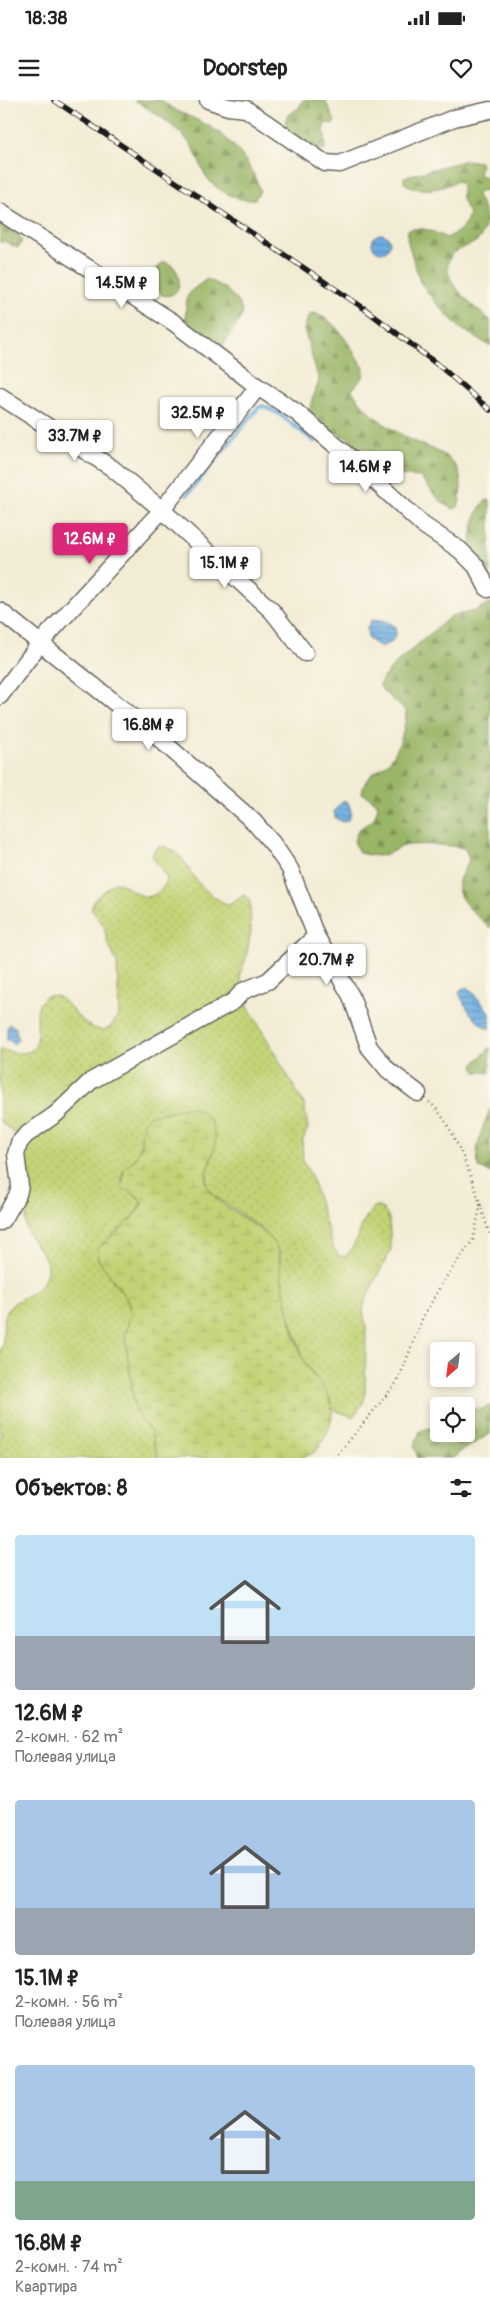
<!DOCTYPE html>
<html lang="ru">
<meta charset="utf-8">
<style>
:root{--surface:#fff;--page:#f6f6f6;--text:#222;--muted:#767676;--accent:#db2777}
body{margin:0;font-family:Pangolin,sans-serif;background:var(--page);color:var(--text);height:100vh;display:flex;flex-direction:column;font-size:19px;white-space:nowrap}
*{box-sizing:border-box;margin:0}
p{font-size:16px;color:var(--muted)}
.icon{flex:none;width:28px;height:28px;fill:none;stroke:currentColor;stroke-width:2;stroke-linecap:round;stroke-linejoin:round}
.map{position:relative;height:1358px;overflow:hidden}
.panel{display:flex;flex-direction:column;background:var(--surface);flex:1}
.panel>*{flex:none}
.needle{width:32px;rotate:208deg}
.tools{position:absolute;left:430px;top:1242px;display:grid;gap:10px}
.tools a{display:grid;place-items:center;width:45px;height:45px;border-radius:5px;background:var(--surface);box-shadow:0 2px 8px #0003;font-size:25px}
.price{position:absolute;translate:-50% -42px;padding:0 11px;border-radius:5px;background:#fff;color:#222;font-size:16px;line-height:32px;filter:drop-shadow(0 1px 2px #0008)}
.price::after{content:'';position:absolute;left:50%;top:30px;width:15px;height:11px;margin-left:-8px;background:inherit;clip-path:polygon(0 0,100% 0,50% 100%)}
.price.on{background:var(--accent);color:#fff}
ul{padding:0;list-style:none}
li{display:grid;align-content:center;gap:10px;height:265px;padding:0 15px}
li span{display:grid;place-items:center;height:155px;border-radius:5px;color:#555}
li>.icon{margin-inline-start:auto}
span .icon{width:90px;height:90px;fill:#fffc;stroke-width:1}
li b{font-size:21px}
h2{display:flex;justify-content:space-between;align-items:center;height:60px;padding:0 15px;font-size:21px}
.status{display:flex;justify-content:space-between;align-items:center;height:35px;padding:0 25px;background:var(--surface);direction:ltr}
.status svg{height:14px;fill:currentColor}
header{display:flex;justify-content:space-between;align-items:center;height:65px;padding:0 15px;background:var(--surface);font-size:22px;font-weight:700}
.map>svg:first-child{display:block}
.grass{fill:url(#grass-dots);stroke:#6f7848}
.forest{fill:url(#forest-firs);stroke:#5a6841}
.wetland{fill:url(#wetland-marsh);stroke:#6f7848}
.water{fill:url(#water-rules);stroke:#44647e}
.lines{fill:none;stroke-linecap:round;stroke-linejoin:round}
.stream{stroke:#6cade0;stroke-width:4}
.minor-casing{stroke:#67655d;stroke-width:19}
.path{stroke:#67655d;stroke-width:2.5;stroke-dasharray:1 4;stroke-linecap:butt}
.minor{stroke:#fff;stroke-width:16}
.rail-casing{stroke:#1c1c1c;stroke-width:5.5}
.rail{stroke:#fbf7ec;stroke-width:4;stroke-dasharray:11;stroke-linecap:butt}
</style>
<div class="status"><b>18:38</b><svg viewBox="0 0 49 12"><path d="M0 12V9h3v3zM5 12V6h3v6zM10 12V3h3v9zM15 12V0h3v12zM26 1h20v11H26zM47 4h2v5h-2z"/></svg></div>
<header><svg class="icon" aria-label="menu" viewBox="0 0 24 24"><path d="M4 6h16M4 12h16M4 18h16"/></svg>Doorstep<svg class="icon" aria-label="heart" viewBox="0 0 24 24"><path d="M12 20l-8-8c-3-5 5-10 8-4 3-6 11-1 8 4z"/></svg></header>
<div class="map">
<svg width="490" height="1358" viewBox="0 0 490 1358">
<defs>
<pattern id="grass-dots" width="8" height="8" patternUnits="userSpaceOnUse" patternTransform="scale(1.25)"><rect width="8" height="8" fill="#c2d375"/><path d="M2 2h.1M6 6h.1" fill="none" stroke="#a6b565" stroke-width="1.8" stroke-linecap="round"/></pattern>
<pattern id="forest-firs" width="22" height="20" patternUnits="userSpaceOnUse" patternTransform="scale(1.25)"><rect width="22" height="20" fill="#99b566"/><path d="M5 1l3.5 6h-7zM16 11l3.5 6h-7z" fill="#7c9253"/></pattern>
<pattern id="wetland-marsh" width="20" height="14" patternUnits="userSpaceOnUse" patternTransform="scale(1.25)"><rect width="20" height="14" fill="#c2d375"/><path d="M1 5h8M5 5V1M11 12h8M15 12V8" fill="none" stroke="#a6b565"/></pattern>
<pattern id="water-rules" width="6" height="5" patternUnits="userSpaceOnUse" patternTransform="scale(1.25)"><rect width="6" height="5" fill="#6cade0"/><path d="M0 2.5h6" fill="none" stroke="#588cb5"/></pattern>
</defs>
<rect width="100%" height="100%" fill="#fbf7ec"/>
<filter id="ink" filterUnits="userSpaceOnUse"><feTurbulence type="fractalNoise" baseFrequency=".02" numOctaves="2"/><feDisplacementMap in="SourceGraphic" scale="10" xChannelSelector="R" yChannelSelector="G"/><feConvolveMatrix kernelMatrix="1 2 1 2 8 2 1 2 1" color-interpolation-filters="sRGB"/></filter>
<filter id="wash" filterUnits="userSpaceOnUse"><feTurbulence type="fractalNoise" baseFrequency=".0096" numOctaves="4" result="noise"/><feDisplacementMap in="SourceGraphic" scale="20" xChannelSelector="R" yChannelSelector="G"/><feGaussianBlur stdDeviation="1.12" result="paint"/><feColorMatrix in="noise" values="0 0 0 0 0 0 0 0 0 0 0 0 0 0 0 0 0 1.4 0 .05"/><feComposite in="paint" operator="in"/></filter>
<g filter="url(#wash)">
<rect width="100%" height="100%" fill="#f3ecd5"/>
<path class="grass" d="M162,746C182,749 189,773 200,785C209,793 218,801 229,805L244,795L250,802L251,831L246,858L240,874L244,899L304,1004L308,1028L302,1042L303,1061L311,1076L333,1147L338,1155L344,1157C360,1145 359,1120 374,1107L377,1106L383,1109L389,1118L391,1150L367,1196L363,1210L366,1228L365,1295L363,1303L353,1317L332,1309L331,1300L304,1261L288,1211L280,1170V1153L262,1129L215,1096L206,1085L208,1070L214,1051L201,1012L187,1007L155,1015C151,1022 147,1029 143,1036C140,1043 141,1051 135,1058C129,1067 121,1067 122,1081C123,1091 135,1093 141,1099C143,1113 111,1138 100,1146L111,1178L127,1199L131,1212L125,1235L135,1309L143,1322L151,1332L158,1358H0V1251C7,1238 0,1222 8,1210C19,1193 42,1198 47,1171C49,1155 33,1145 27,1131C23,1121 28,1110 28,1101C28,1081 23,1060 22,1040L0,1021V949C65,969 19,906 48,896C67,890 77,930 104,930L110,928L119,914L117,863L107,841L104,826L92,810V805L95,799L115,782C130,784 143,806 158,792C163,788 166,784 167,778L152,756L156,748Z"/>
<g class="forest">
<path d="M134,0H161C176,13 189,15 205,24C231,37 252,64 260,91L255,99C243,101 237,99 226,93C196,78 205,59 186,39C171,22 153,12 134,0Z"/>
<path d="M303,0H325L335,22L333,24L327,23L324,25C324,35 327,38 325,50L322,52L287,29L285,23L287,16L299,8Z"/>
<path d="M467,60L480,62L481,66L479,75L490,78V89L478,92L477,96C486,111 490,126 478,140C471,146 461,147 454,153C431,174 476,209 490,220V246L460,228L436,203L420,182L407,139L408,130C420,126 435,131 446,138C459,132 465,128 469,114L462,99V84L458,81C440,89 422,94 404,83V77Z"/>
<polygon points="0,122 19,135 22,142 18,148 4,141 0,143"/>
<path d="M164,162C185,165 184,201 162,195C152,184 151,170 164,162Z"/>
<path d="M207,179C225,187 237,195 243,214L224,245L215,246L191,230L185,220L187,197L192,190Z"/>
<path d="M314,213C338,220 350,248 364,268L363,277L352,290C363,310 385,326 406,337C430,351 462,352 461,388C460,394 461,401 458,407L454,409C437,403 432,389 420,377L391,374L379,368L362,355L348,338L330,331L310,312L311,303L319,281L304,229L309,214Z"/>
<path d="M487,400H490V478C474,453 466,450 475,420C477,412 480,405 487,400Z"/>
<path d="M490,502V828C480,817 457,802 458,785C459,777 466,767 469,760C468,757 467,752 465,749C460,745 411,743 404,746C395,749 388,755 378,756C372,756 365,754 359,753L354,741L358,730L374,719L378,707L376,702L362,693C366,671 378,674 391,659C400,648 406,624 406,611L383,591L380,586L382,579L397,562L451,516L475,511Z"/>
<polygon points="490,947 490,973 476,972 473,967 474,964"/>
<path d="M490,1009V1073L479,1068C473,1047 483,1028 490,1009Z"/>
<polygon points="490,1305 490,1334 464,1349 453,1358 418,1358 414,1347 420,1331 439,1325 439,1334 466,1334 466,1309 482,1309"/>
</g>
<path class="wetland" d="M187,1007C207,1008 219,1029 214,1049C212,1059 203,1074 207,1085C213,1105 261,1123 275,1144C282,1155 279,1165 281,1177C287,1204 292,1235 304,1261C312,1279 333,1292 332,1313C332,1324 323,1344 316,1351C312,1354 306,1356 302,1358H158L151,1332L143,1322L135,1309L125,1235L131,1212L127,1199L98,1159L97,1149L134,1117L142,1104L138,1096L125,1090L122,1087L124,1069L135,1059L141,1047V1033L145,1020L150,1016Z"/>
<g class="water">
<circle cx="381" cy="143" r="9"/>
<polygon points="371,520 387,522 395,527 396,534 391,543 380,547 368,539 367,528"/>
<path d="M344,700L347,701C351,708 353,713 348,720L343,722L335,718L334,711Z"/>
<path d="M467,887L471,890L490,913V929C478,927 463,904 459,893L461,889Z"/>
<polygon points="10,924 16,928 18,940 14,944 7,939 7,928"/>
</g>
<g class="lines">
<polyline class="stream" points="187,395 258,308 263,306 279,314 315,342"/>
</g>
</g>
<g filter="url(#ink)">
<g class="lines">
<defs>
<g id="minor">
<polyline points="208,0 228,7 246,9 325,63 340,64 454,18 490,10"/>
<polyline points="0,112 173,222 258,287 296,312 348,356 423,425 460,450 476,466 488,489"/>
<polyline points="0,296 112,368 162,410 272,511 305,553"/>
<polyline points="0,511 154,634 253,721 273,744 290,769 316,836 351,896 369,947 388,970 418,993"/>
<polyline points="0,596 41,542 162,410 258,287"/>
<polyline points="0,1122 6,1115 18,1094 20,1086 16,1054 19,1043 26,1035 56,1014 91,981 234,901 243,891 268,881 316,836"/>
</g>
</defs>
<use href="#minor" class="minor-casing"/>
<g class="path">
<path d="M429,1002C456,1023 480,1102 490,1136"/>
<polyline points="335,1358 398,1281 423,1217 444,1180 473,1140 481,1103"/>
</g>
<use href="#minor" class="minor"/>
<defs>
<polyline id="rail" points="54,0 365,209 442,268 490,310"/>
</defs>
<use href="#rail" class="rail-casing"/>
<use href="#rail" class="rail"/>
</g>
</g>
</svg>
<div class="tools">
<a><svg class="needle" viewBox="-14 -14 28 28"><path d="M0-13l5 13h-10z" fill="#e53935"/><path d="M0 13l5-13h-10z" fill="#767676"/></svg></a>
<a><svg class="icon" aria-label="locate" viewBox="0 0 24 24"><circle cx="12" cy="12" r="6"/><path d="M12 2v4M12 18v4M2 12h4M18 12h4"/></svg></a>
</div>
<b class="price" style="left:122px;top:209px">14.5M ₽</b>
<b class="price" style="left:198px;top:339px">32.5M ₽</b>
<b class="price" style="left:75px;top:362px">33.7M ₽</b>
<b class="price" style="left:366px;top:393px">14.6M ₽</b>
<b class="price on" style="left:90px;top:465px">12.6M ₽</b>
<b class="price" style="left:225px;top:489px">15.1M ₽</b>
<b class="price" style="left:149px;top:651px">16.8M ₽</b>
<b class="price" style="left:327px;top:886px">20.7M ₽</b>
</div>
<section class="panel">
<h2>Объектов: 8<svg class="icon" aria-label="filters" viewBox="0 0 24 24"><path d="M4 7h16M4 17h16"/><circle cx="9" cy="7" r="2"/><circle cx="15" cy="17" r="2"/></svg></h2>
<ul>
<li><span style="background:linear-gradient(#bfe0f5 65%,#9aa5b1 0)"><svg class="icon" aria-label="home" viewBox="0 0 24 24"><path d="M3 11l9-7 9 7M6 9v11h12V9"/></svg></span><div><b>12.6M ₽</b><p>2-комн. · 62 m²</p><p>Полевая улица</p></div></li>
<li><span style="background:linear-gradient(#a9c7e8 70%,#9aa5b1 0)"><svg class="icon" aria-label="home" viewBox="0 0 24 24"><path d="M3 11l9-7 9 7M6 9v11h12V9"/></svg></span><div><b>15.1M ₽</b><p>2-комн. · 56 m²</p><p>Полевая улица</p></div></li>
<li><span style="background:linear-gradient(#a9c7e8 75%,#7fa58c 0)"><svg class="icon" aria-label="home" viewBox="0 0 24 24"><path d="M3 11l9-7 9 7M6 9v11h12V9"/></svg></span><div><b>16.8M ₽</b><p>2-комн. · 74 m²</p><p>Квартира</p></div></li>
</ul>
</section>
